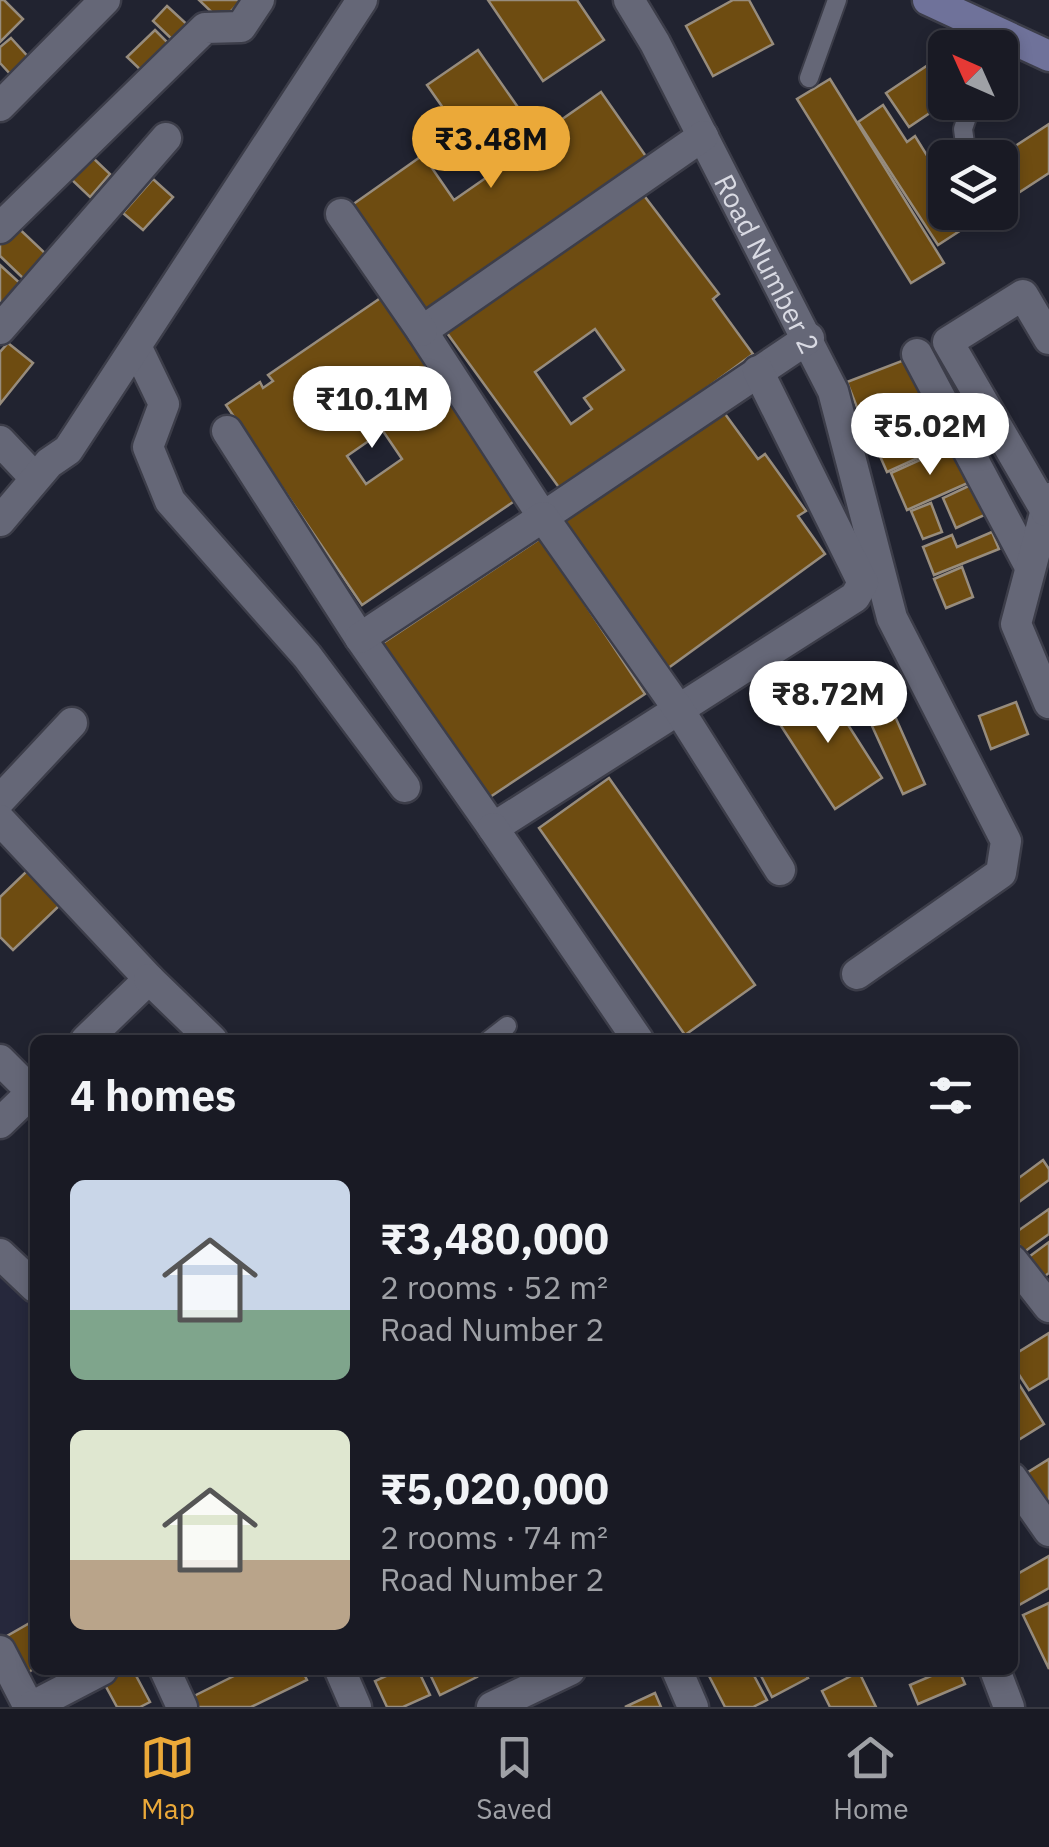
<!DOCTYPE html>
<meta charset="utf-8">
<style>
:root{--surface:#191a24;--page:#262731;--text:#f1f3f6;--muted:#9fa1a6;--line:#373841;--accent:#eba939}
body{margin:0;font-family:"IBM Plex Sans",sans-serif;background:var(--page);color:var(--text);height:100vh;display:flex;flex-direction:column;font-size:38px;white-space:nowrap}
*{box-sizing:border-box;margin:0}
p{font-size:32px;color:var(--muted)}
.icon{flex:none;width:55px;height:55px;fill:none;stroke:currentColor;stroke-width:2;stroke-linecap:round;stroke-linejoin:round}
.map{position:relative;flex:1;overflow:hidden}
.panel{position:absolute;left:30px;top:1035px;width:988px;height:640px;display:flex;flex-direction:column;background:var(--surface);border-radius:15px;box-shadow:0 5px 15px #0003,0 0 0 2px var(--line)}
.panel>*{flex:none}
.needle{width:65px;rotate:315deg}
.controls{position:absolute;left:928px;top:30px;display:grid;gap:20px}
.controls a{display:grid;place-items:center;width:90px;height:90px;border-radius:15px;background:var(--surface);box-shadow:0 5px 15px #0003,0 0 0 2px var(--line);font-size:50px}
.price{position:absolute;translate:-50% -85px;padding:0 22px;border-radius:35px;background:#fff;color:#222;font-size:32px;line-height:65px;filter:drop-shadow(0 2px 5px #0008)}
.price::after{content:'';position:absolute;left:50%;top:60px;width:30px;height:22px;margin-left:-15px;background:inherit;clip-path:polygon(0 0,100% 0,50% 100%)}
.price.current{background:var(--accent);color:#111}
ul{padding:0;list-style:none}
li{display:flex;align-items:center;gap:30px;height:250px;padding:0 40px}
li span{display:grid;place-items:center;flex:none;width:280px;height:200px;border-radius:15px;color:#555}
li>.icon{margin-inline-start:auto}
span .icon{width:120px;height:120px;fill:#fffc;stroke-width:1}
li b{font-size:42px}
h2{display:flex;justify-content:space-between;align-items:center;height:120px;padding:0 40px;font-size:42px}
.menu{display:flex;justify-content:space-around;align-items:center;height:140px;border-top:2px solid var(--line);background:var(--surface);font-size:28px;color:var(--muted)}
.menu a{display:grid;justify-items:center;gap:5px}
.menu .current{color:var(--accent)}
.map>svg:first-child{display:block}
.built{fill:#26283c}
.building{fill:#6e4c11;stroke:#978c7d;stroke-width:2.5;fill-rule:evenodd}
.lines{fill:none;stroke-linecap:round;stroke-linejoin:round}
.lane-casing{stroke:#3c3d49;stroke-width:22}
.street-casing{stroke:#3c3d49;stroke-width:35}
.secondary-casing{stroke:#3c3d49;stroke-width:35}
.lane{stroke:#656777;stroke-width:18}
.street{stroke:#656777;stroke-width:30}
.secondary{stroke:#6f729a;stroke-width:30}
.labels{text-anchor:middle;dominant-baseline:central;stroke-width:10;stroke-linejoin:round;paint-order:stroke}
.street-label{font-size:28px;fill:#d9dae3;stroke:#0c0d13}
</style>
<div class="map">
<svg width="1049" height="1707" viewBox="0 0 1049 1707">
<rect width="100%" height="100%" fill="#212330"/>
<polygon class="built" points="0,1256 35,1290 35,1670 38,1670 0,1689"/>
<g class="building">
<polygon points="0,0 4,0 23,19 0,42"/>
<polygon points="199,0 242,0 221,21"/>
<polygon points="488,0 577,0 604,40 543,81"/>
<polygon points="733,0 749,0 773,44 713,76 686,26"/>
<polygon points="167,6 192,29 177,44 153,21"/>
<polygon points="155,30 173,48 146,75 127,57"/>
<polygon points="11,38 31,60 12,76 0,63 0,47"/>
<polygon points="478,50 538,136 601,92 652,165 421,327 342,212 423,155 454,200 490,175 427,85"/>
<polygon points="928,65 945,90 946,102 909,127 886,93"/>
<polygon points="830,79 944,263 911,283 797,99"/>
<polygon points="883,105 907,142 915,136 931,162 949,150 953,158 945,158 945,212 989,212 938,245 858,122"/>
<polygon points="1049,124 1049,173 1000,205 1000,158 997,158"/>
<polygon points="92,157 110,174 90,197 71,179"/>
<polygon points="153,179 173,197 143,230 123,213"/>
<path d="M636,185L719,294L713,299L753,354L563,493L447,333L477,311L473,305ZM595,329L624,370L584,398L592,409L571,424L535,372Z"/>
<polygon points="11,221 48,256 25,280 0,256 0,232"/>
<polygon points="0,265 22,285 2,307 0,306"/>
<path d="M382,297L519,498L362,605L226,405L260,382L263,388L273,381L268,375ZM383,431L402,459L366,484L347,456Z"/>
<polygon points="8,343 33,363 0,404 0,352"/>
<polygon points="912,357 927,395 862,420 847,382"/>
<polygon points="934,399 953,442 887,472 868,429"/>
<polygon points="720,407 758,459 765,454 806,511 798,516 825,554 667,669 561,524"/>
<polygon points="953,445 970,482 907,510 891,473"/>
<polygon points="975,483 989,513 956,528 943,498"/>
<polygon points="931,503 942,532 923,539 911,511"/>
<polygon points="992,532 999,549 934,575 923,547 952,535 957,547"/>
<polygon points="541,538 645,694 484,801 380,645"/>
<polygon points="962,567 973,597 946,608 934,579"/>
<polygon points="822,684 882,778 835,809 774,715"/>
<polygon points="1016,702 1028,734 991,749 979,716"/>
<polygon points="890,705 925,784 903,794 867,715"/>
<polygon points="609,778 755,985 685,1035 539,828"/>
<polygon points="27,871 60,905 13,950 0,937 0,897"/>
<polygon points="1043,1160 1049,1169 1049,1180 1012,1207 1012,1183"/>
<polygon points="1049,1209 1049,1234 1024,1252 1012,1235"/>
<polygon points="1049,1242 1049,1273 1041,1279 1026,1259"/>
<polygon points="1049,1333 1049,1378 1029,1390 1012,1364 1012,1356"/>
<polygon points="1012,1373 1044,1424 1012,1444"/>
<polygon points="1049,1459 1049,1503 1045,1505 1025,1474"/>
<polygon points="1049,1556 1049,1588 1012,1609 1012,1577"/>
<polygon points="1049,1603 1049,1669 1023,1615"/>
<polygon points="35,1620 35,1668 27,1673 7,1636"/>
<polygon points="127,1670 133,1670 150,1702 140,1707 117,1707 104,1683"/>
<polygon points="246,1670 302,1670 307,1680 251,1707 197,1707 192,1697"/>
<polygon points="399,1670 418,1670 430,1695 403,1707 387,1707 375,1681"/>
<polygon points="428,1670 474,1670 477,1677 440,1695"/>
<polygon points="706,1670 751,1670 767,1700 753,1707 725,1707"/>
<polygon points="758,1670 803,1670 808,1678 772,1697"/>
<polygon points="945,1670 959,1670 965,1684 918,1704 910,1685"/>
<polygon points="859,1672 876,1707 830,1707 822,1691"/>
<polygon points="655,1693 661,1707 625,1707"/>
</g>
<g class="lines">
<defs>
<g id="lane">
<polyline points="809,78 837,0"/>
<polyline points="967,158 963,129 972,102"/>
<polyline points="489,1040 507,1026"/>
</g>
<g id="street">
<path id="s1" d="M629,0L655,43L833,391L892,618L1006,841L1001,873L857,974"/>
<polyline points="0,106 105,0"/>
<polyline points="703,136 422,331 543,517 809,338"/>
<polyline points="341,214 422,331"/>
<polyline points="0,228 205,28 241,27 259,0"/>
<polyline points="0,329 166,138"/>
<polyline points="137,348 164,404 148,447 170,501 307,656 405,787"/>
<polyline points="917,354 1029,565"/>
<polyline points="227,431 360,638 493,828 855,597 863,583 758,371"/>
<polyline points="0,441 35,478"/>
<polyline points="1049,498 1016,624 1049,703"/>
<polyline points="1046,511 948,342 1023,295 1049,339"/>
<polyline points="0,521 49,463 68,450 362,0"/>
<polyline points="360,638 543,517 679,710 780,870"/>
<polyline points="0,800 72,723"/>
<polyline points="0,820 149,979 86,1040"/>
<polyline points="493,828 638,1040"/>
<polyline points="149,979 212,1040"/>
<polyline points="0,1060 32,1092 0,1123"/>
<polyline points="0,1254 35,1287"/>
<polyline points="1012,1260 1049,1307"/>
<polyline points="1012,1478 1049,1531"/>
<polyline points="0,1651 29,1707"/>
<polyline points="165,1670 182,1707"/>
<polyline points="340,1670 356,1707"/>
<polyline points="677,1670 693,1707"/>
<polyline points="995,1670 1009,1707"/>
<polyline points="31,1707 102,1670"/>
<polyline points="492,1707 570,1670"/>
</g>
<polyline id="secondary" points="928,0 1049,56"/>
</defs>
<use href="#lane" class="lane-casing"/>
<use href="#street" class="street-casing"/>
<use href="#secondary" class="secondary-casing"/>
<use href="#lane" class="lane"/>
<use href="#street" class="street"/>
<use href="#secondary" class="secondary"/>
</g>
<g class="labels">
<g class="street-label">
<text stroke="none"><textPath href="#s1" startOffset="298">Road Number 2</textPath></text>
</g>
</g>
</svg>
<div class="controls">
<a><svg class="needle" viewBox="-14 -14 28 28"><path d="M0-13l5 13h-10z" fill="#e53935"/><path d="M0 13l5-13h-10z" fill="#9fa1a6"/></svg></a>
<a><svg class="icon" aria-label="layers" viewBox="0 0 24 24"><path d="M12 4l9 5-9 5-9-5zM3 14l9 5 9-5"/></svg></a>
</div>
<b class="price current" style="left:491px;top:191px">₹3.48M</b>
<b class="price" style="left:372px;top:451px">₹10.1M</b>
<b class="price" style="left:930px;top:478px">₹5.02M</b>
<b class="price" style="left:828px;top:746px">₹8.72M</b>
<section class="panel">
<h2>4 homes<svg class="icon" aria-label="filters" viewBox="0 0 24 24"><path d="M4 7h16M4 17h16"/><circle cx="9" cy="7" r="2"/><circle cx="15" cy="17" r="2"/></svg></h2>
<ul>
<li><span style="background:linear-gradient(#c9d6e8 65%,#7fa58c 0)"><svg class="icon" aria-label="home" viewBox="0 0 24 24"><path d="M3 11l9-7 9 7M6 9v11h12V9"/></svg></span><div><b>₹3,480,000</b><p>2 rooms · 52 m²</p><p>Road Number 2</p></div></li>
<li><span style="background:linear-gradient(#dfe7d0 65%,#b9a48a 0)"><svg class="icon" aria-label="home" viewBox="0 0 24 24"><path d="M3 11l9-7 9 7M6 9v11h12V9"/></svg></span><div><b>₹5,020,000</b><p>2 rooms · 74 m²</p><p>Road Number 2</p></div></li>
</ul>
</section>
</div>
<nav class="menu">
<a class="current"><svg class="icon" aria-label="map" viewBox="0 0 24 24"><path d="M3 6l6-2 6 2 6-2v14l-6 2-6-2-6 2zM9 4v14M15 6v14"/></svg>Map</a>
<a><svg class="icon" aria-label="saved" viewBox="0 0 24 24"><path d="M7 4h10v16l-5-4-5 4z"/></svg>Saved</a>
<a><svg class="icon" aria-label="home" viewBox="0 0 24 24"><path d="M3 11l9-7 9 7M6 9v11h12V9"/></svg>Home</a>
</nav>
